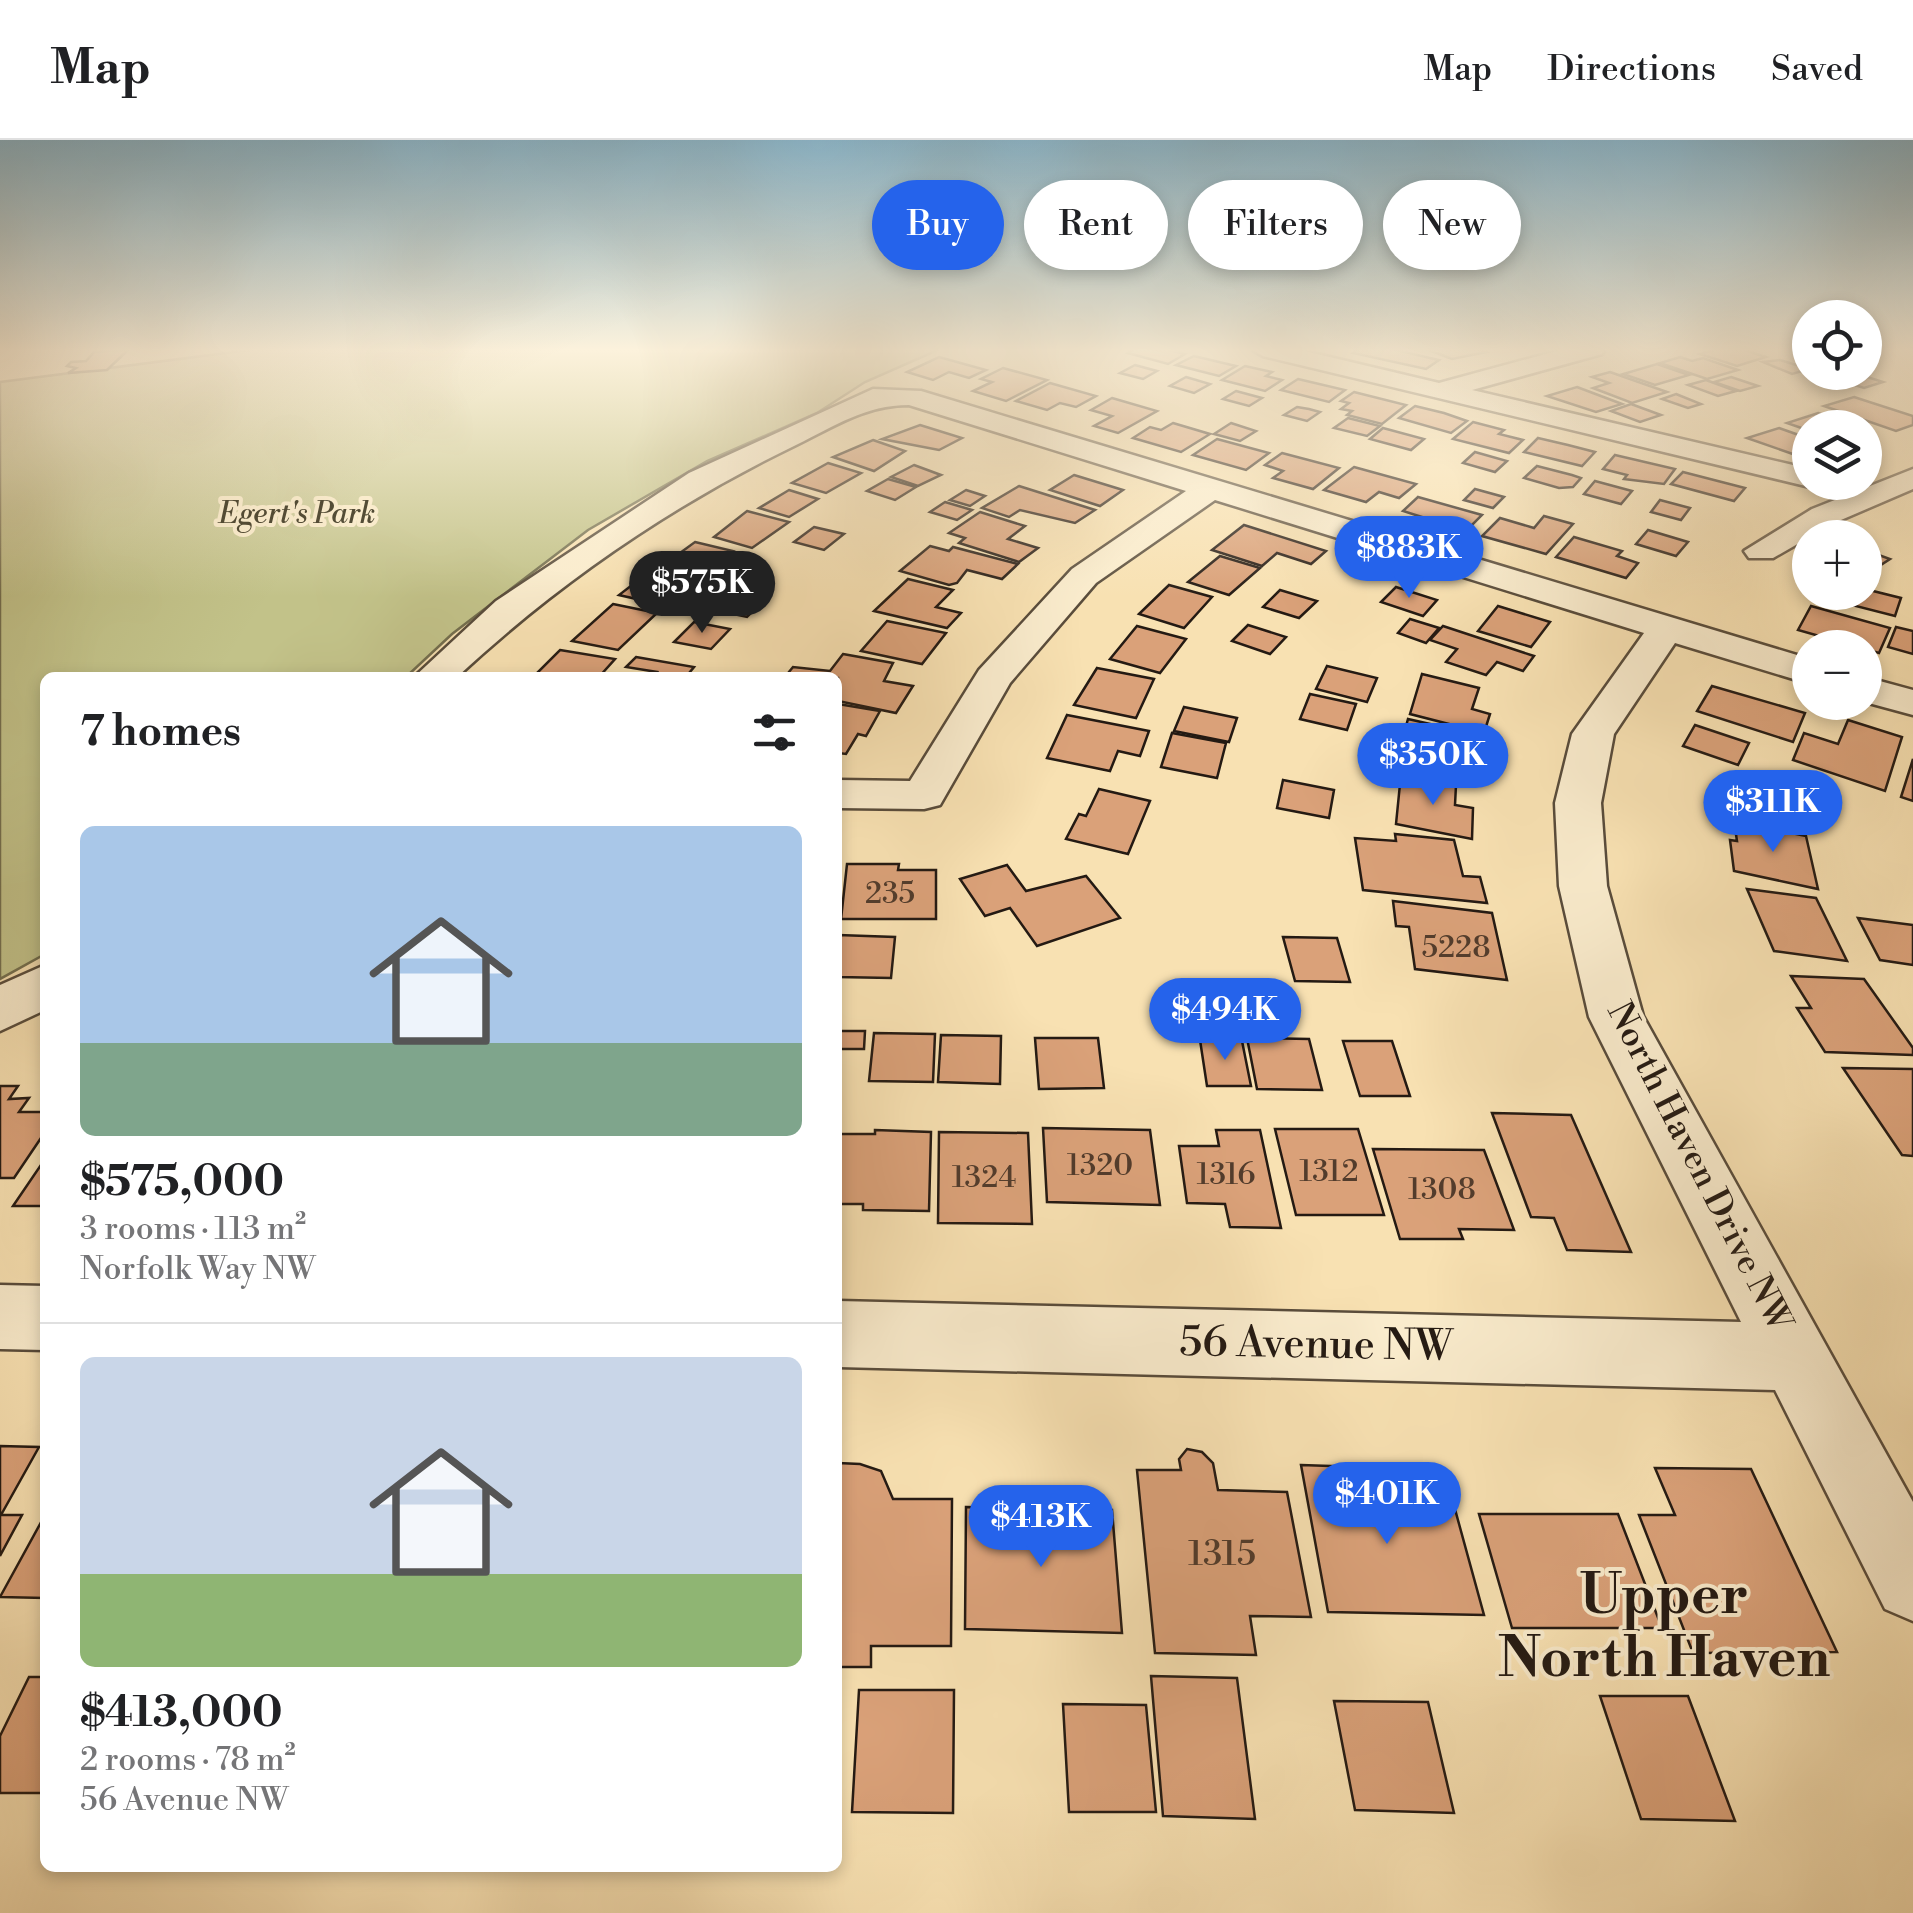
<!DOCTYPE html>
<meta charset="utf-8">
<style>
:root{--surface:#fff;--page:#f2f2f2;--text:#202124;--muted:#757577;--line:#e0e0e0;--accent:#2563eb}
body{margin:0;font-family:"Libre Bodoni",serif;background:var(--page);color:var(--text);height:100vh;display:flex;flex-direction:column;font-size:38px;white-space:nowrap}
*{box-sizing:border-box;margin:0}
p{font-size:32px;color:var(--muted)}
.icon{flex:none;width:55px;height:55px;fill:none;stroke:currentColor;stroke-width:2;stroke-linecap:round;stroke-linejoin:round}
.map{position:relative;flex:1;overflow:hidden}
.drawer{position:absolute;left:40px;top:532px;width:802px;height:1200px;display:flex;flex-direction:column;background:var(--surface);border-radius:15px;box-shadow:0 5px 15px #0003}
.drawer>*{flex:none}
.guide{position:absolute;left:872px;top:40px;width:890px;height:90px;display:flex;gap:20px}
.controls{position:absolute;left:1792px;top:160px;display:grid;gap:20px}
.controls a{display:grid;place-items:center;width:90px;height:90px;border-radius:50%;background:var(--surface);box-shadow:0 5px 15px #0003;font-size:50px}
.price{position:absolute;translate:-50% -85px;padding:0 22px;border-radius:35px;background:var(--accent);color:#fff;font-size:32px;line-height:65px;filter:drop-shadow(0 2px 5px #0008)}
.price::after{content:'';position:absolute;left:50%;top:60px;width:30px;height:22px;margin-left:-15px;background:inherit;clip-path:polygon(0 0,100% 0,50% 100%)}
.price.current{background:#222;color:#fff}
ul{padding:0;list-style:none}
li{display:grid;align-content:center;gap:20px;height:530px;padding:0 40px}
li+li{border-top:2px solid var(--line)}
li span{display:grid;place-items:center;height:310px;border-radius:15px;color:#555}
li>.icon{margin-inline-start:auto}
span .icon{width:180px;height:180px;fill:#fffc;stroke-width:1}
li b{font-size:42px}
h2{display:flex;justify-content:space-between;align-items:center;height:120px;padding:0 40px;font-size:42px}
.tag{padding:0 35px;border-radius:45px;background:var(--surface);box-shadow:0 5px 15px #0003;font-size:35px;line-height:90px}
.tag.current{background:var(--accent);color:#fff}
header{display:flex;align-items:center;gap:60px;box-sizing:border-box;height:140px;padding:0 50px;background:var(--surface);border-bottom:2px solid var(--line)}
header strong{font-size:48px}
nav{display:flex;gap:55px;margin-inline-start:auto;font-size:35px}
.map>svg:first-child{display:block}
.green{fill:#c2c289;stroke:#736e4e;stroke-width:2.5}
.building{fill:#daa179;stroke:#241a13;stroke-width:2.5}
.lines{fill:none;stroke-linecap:round;stroke-linejoin:round}
.minor-casing{stroke:#594c3b;stroke-width:5}
.minor{fill:#faeccd;fill-rule:evenodd}
.labels{text-anchor:middle;dominant-baseline:central;stroke-width:8;stroke-linejoin:round;paint-order:stroke}
.far-park-label{font-size:30px;font-style:italic;fill:#534c36;stroke:#faeccd}
.number-label{font-size:30px;fill:#523c2c}
.street-label{font-size:35px;fill:#241a13;stroke:#faeccd}
.near-number-label{font-size:35px;fill:#523c2c}
.near-street-label{font-size:42px;fill:#241a13;stroke:#faeccd}
.near-district-label{font-size:55px;font-weight:bold;fill:#241a13;stroke:#faeccd}
</style>
<header>
<strong>Map</strong>
<nav><a>Map</a><a>Directions</a><a>Saved</a></nav>
</header>
<div class="map">
<svg width="1913" height="1773" viewBox="0 0 1913 1773">
<rect width="100%" height="100%" fill="#f8e1b2"/>
<filter id="stains"><feTurbulence type="fractalNoise" baseFrequency=".002" numOctaves="4"/><feColorMatrix values="0 0 0 0 .2 0 0 0 0 .09 0 0 0 0 .02 0 0 0 .5 -.17"/></filter>
<radialGradient id="worn" r=".72"><stop offset=".6" stop-color="#630" stop-opacity="0"/><stop offset="1" stop-color="#630" stop-opacity=".3"/></radialGradient>
<polygon class="green" points="257,209 940,209 865,242 817,273 707,321 588,390 452,494 406,537 45,538 45,814 0,839 0,242"/>
<g class="building">
<polygon points="129,209 107,230 68,233 76,228 67,226 71,222 86,221 94,212"/>
<polygon points="1135,209 1165,209 1185,214 1168,224 1128,213"/>
<polygon points="1359,209 1392,209 1439,220 1426,229 1353,213"/>
<polygon points="1426,209 1479,209 1486,212 1452,219"/>
<polygon points="1716,209 1742,209 1766,217 1737,226 1700,214"/>
<polygon points="1194,216 1236,226 1219,236 1176,225"/>
<polygon points="939,217 986,230 969,238 949,232 933,240 907,232"/>
<polygon points="1680,217 1692,221 1703,218 1738,230 1707,239 1660,223"/>
<polygon points="1780,220 1809,229 1792,234 1763,222"/>
<polygon points="1657,224 1689,235 1655,245 1623,234"/>
<polygon points="1135,225 1157,231 1143,239 1120,233"/>
<polygon points="1245,226 1272,232 1266,236 1282,240 1265,251 1222,240"/>
<polygon points="1003,228 1047,240 1006,261 973,251 992,242 981,239"/>
<polygon points="1610,232 1667,252 1632,263 1593,248 1609,243 1592,237"/>
<polygon points="1861,235 1883,242 1864,248 1842,241"/>
<polygon points="1186,237 1210,244 1194,253 1170,246"/>
<polygon points="1731,237 1758,246 1740,251 1714,242"/>
<polygon points="1298,239 1345,250 1329,262 1281,250"/>
<polygon points="1706,240 1736,251 1718,256 1688,245"/>
<polygon points="1050,243 1096,256 1076,267 1060,263 1047,270 1016,261"/>
<polygon points="1577,247 1622,264 1596,272 1547,256"/>
<polygon points="1236,251 1262,258 1249,266 1223,259"/>
<polygon points="1354,252 1406,265 1382,284 1347,275 1352,271 1341,269 1349,263 1341,261"/>
<polygon points="1676,254 1701,264 1688,268 1662,259"/>
<polygon points="1854,257 1913,276 1913,285 1896,291 1824,266"/>
<polygon points="1112,258 1157,271 1118,293 1094,286 1112,276 1091,270"/>
<polygon points="1631,264 1661,275 1640,282 1611,271"/>
<polygon points="1415,266 1444,273 1467,281 1451,293 1399,278"/>
<polygon points="1297,267 1309,269 1320,272 1307,281 1284,275"/>
<polygon points="1818,273 1861,288 1810,288 1810,291 1787,283"/>
<polygon points="1348,278 1380,286 1367,296 1334,288"/>
<polygon points="1473,282 1504,290 1499,294 1523,300 1509,313 1453,299"/>
<polygon points="1173,283 1210,294 1181,312 1133,298 1150,287 1161,290"/>
<polygon points="1231,283 1256,291 1240,301 1214,294"/>
<polygon points="920,285 962,298 939,310 882,299"/>
<polygon points="1383,288 1424,299 1411,310 1370,299"/>
<polygon points="1779,288 1810,299 1810,320 1747,298"/>
<polygon points="1538,298 1568,305 1595,312 1582,326 1524,312"/>
<polygon points="1217,299 1269,313 1246,330 1193,315"/>
<polygon points="873,300 905,311 874,331 833,317"/>
<polygon points="1475,312 1507,321 1495,332 1463,323"/>
<polygon points="1282,313 1339,328 1313,349 1273,338 1283,331 1265,325"/>
<polygon points="1615,315 1675,329 1664,344 1624,339 1627,335 1603,329"/>
<polygon points="828,323 861,333 826,353 792,343"/>
<polygon points="914,325 941,335 918,346 891,337"/>
<polygon points="1537,326 1572,335 1581,338 1573,347 1559,348 1524,338"/>
<polygon points="1354,327 1416,344 1399,358 1379,352 1366,362 1324,350"/>
<polygon points="1683,332 1745,348 1734,361 1671,344"/>
<polygon points="1074,335 1123,350 1100,366 1050,350"/>
<polygon points="888,339 916,347 895,360 867,351"/>
<polygon points="1595,341 1632,351 1621,364 1584,354"/>
<polygon points="1019,346 1095,370 1075,383 1020,370 1009,377 982,368"/>
<polygon points="1475,349 1504,357 1493,368 1464,360"/>
<polygon points="789,350 818,359 789,377 759,368"/>
<polygon points="966,350 985,356 970,366 950,360"/>
<polygon points="1418,357 1482,375 1466,391 1403,371"/>
<polygon points="1660,360 1690,368 1681,380 1651,372"/>
<polygon points="945,362 972,370 957,380 930,372"/>
<polygon points="747,371 789,382 752,408 714,397"/>
<polygon points="980,372 1025,386 1008,399 1038,408 1019,422 959,403 965,398 949,393"/>
<polygon points="1544,376 1573,384 1546,414 1482,396 1500,378 1534,388"/>
<polygon points="1244,385 1326,411 1311,424 1277,413 1262,426 1212,410"/>
<polygon points="814,387 844,394 824,410 794,402"/>
<polygon points="1648,390 1688,402 1676,416 1636,404"/>
<polygon points="1574,397 1622,411 1617,416 1638,423 1626,438 1556,417"/>
<polygon points="695,402 733,411 697,439 658,429"/>
<polygon points="930,406 949,411 953,407 1018,424 1002,439 967,430 957,443 949,445 900,431"/>
<polygon points="1865,410 1890,419 1873,430 1865,426"/>
<polygon points="1220,416 1260,428 1229,455 1188,442"/>
<polygon points="645,435 700,448 676,468 619,455"/>
<polygon points="908,439 953,450 936,467 961,473 947,488 874,471"/>
<polygon points="1169,445 1212,457 1184,488 1139,474"/>
<polygon points="1396,447 1437,460 1423,476 1381,462"/>
<polygon points="731,449 767,457 747,477 710,469"/>
<polygon points="1865,449 1901,458 1895,476 1840,462 1844,452"/>
<polygon points="1280,450 1317,461 1299,478 1263,467"/>
<polygon points="613,464 657,473 618,510 572,501"/>
<polygon points="1498,466 1550,482 1531,507 1478,491"/>
<polygon points="1811,466 1890,488 1879,513 1798,490"/>
<polygon points="1410,479 1439,488 1426,503 1398,493"/>
<polygon points="887,481 946,493 922,524 861,511"/>
<polygon points="694,482 730,489 711,509 674,502"/>
<polygon points="1248,485 1286,497 1270,514 1232,501"/>
<polygon points="1137,486 1186,499 1160,533 1110,519"/>
<polygon points="1443,486 1534,516 1523,531 1497,522 1486,535 1446,522 1457,509 1430,500"/>
<polygon points="1896,487 1913,491 1913,514 1888,507"/>
<polygon points="560,510 615,519 598,538 532,538"/>
<polygon points="843,514 893,523 884,541 913,546 896,573 838,561 838,538 784,538 793,527 830,531"/>
<polygon points="636,517 694,527 685,538 653,538 657,532 626,527"/>
<polygon points="1327,526 1377,538 1367,562 1316,549"/>
<polygon points="1097,528 1154,539 1136,578 1074,565"/>
<polygon points="1422,534 1479,548 1472,569 1490,574 1484,593 1410,574"/>
<polygon points="1712,546 1805,573 1793,602 1697,571"/>
<polygon points="1310,554 1356,564 1347,590 1300,579"/>
<polygon points="838,564 880,571 866,596 858,594 846,614 838,613"/>
<polygon points="1184,567 1237,578 1229,602 1174,591"/>
<polygon points="1067,575 1149,591 1140,616 1118,611 1110,631 1047,618"/>
<polygon points="1408,579 1483,596 1477,624 1464,621 1460,637 1396,622"/>
<polygon points="1848,580 1902,597 1885,651 1793,620 1804,593 1838,604"/>
<polygon points="1695,585 1749,603 1738,625 1683,606"/>
<polygon points="1172,593 1226,603 1217,638 1161,627"/>
<polygon points="1913,619 1913,661 1901,657"/>
<polygon points="1401,634 1456,645 1455,665 1473,668 1472,699 1396,684"/>
<polygon points="1283,640 1334,650 1329,678 1277,668"/>
<polygon points="1099,649 1150,661 1128,714 1066,699 1079,674 1086,676"/>
<polygon points="1734,681 1806,696 1818,749 1734,731 1730,700 1737,701"/>
<polygon points="1395,694 1454,700 1463,736 1480,737 1487,763 1363,750 1355,698 1396,701"/>
<polygon points="847,724 899,724 898,730 936,730 936,779 841,779"/>
<polygon points="1007,725 1026,751 1086,736 1120,778 1037,806 1010,768 985,776 960,739"/>
<polygon points="1747,749 1816,758 1847,821 1774,811"/>
<polygon points="1393,761 1492,773 1507,840 1415,829 1409,787 1396,786"/>
<polygon points="1858,778 1913,785 1913,825 1880,820"/>
<polygon points="838,795 895,797 891,838 838,837"/>
<polygon points="1283,797 1337,798 1350,842 1295,841"/>
<polygon points="1791,836 1864,839 1913,908 1913,915 1825,912 1797,868 1811,868"/>
<polygon points="838,891 865,891 864,909 838,909"/>
<polygon points="874,893 935,894 933,942 869,941"/>
<polygon points="941,895 1001,896 1000,944 938,942"/>
<polygon points="1035,898 1098,898 1104,948 1039,949"/>
<polygon points="1247,898 1309,899 1322,950 1257,949"/>
<polygon points="1200,900 1242,901 1251,946 1207,946"/>
<polygon points="1343,901 1392,901 1410,956 1360,956"/>
<polygon points="1843,928 1913,929 1913,1016 1902,1015"/>
<polygon points="0,946 18,946 9,959 29,958 19,972 45,972 45,992 14,1038 0,1038"/>
<polygon points="1492,973 1571,975 1631,1112 1567,1110 1554,1078 1531,1077"/>
<polygon points="1043,988 1150,990 1160,1065 1047,1062"/>
<polygon points="1275,989 1358,989 1384,1075 1296,1075"/>
<polygon points="875,990 931,992 929,1071 863,1070 863,1064 838,1064 838,994 875,994"/>
<polygon points="1216,990 1260,990 1281,1088 1230,1087 1225,1064 1187,1063 1179,1006 1219,1006"/>
<polygon points="939,992 1028,993 1032,1084 938,1083"/>
<polygon points="1373,1009 1484,1010 1514,1090 1459,1089 1463,1099 1400,1099"/>
<polygon points="45,1019 45,1066 13,1066"/>
<polygon points="0,1306 39,1307 1,1375 22,1375 0,1416"/>
<polygon points="1187,1309 1202,1312 1213,1323 1218,1350 1287,1352 1311,1477 1250,1476 1256,1515 1155,1513 1137,1330 1181,1330 1179,1319"/>
<polygon points="838,1323 860,1324 881,1331 893,1359 952,1359 951,1506 871,1506 871,1527 838,1527"/>
<polygon points="1301,1325 1389,1328 1397,1361 1453,1362 1484,1475 1328,1472"/>
<polygon points="1655,1328 1751,1329 1837,1512 1693,1513 1639,1375 1675,1375"/>
<polygon points="966,1367 1112,1370 1122,1493 965,1489"/>
<polygon points="1479,1374 1618,1374 1662,1488 1512,1488"/>
<polygon points="45,1375 45,1458 0,1457"/>
<polygon points="1151,1536 1237,1538 1255,1679 1163,1676"/>
<polygon points="29,1537 45,1537 45,1653 0,1653 0,1596"/>
<polygon points="859,1550 954,1550 953,1673 852,1672"/>
<polygon points="1600,1556 1688,1556 1735,1681 1641,1679"/>
<polygon points="1334,1561 1428,1562 1454,1673 1355,1670"/>
<polygon points="1063,1564 1146,1565 1156,1672 1069,1672"/>
</g>
<g class="lines">
<defs>
<g id="minor">
<polygon points="1251,209 1296,209 1439,243 1564,209 1605,209 1602,214 1472,250 1810,329 1810,342 1822,342 1810,347 1263,216"/>
<path d="M873,249L921,251L1810,519V544L1675,503L1614,594L1601,663L1607,746L1643,876L1913,1362V1481L1885,1469L1775,1250L838,1227V1161L1741,1182L1589,877L1559,746L1555,663L1572,594L1644,493L1215,360L1096,443L1010,543L940,665L924,669L838,668V640L910,641L979,530L1072,429L1186,351L909,265C865,265 835,286 796,305C670,366 558,443 456,538H413L496,461L689,333Z"/>
<polygon points="1913,329 1913,349 1834,383 1773,418 1749,418 1744,411 1812,369"/>
<polygon points="1865,537 1913,550 1913,575 1865,562"/>
<polygon points="45,825 45,870 0,891 0,845"/>
<polygon points="0,1145 45,1146 45,1210 0,1209"/>
</g>
</defs>
<use href="#minor" class="minor-casing"/>
<use href="#minor" class="minor"/>
</g>
<linearGradient id="sky" x2="0" y2="1"><stop stop-color="#8bb8ce"/><stop offset="0.46" stop-color="#fcf2dc"/><stop offset="1" stop-color="#fcf2dc" stop-opacity="0"/></linearGradient>
<rect width="1913" height="457" fill="url(#sky)"/>
<g class="labels">
<g class="far-park-label">
<text x="297" y="374">Egert's Park</text>
</g>
<g class="number-label">
<text x="890" y="754">235</text>
<text x="1456" y="808">5228</text>
<text x="1100" y="1026">1320</text>
<text x="1329" y="1032">1312</text>
<text x="1226" y="1035">1316</text>
<text x="984" y="1038">1324</text>
<text x="1442" y="1050">1308</text>
</g>
<g class="street-label">
<text transform="translate(1699 1027) rotate(63)">North Haven Drive NW</text>
</g>
<g class="near-number-label">
<text x="1222" y="1414">1315</text>
</g>
<g class="near-street-label">
<text transform="translate(1316 1205) rotate(1)">56 Avenue NW</text>
</g>
<g class="near-district-label">
<text x="1664" y="1456">Upper<tspan x="1664" dy="63">North Haven</tspan></text>
</g>
</g>
<rect width="100%" height="100%" filter="url(#stains)"/>
<rect width="100%" height="100%" fill="url(#worn)"/>
</svg>
<div class="controls">
<a><svg class="icon" aria-label="locate" viewBox="0 0 24 24"><circle cx="12" cy="12" r="6"/><path d="M12 2v4M12 18v4M2 12h4M18 12h4"/></svg></a>
<a><svg class="icon" aria-label="layers" viewBox="0 0 24 24"><path d="M12 4l9 5-9 5-9-5zM3 14l9 5 9-5"/></svg></a>
<a>+</a>
<a>−</a>
</div>
<b class="price" style="left:1409px;top:461px">$883K</b>
<b class="price current" style="left:702px;top:496px">$575K</b>
<b class="price" style="left:1433px;top:668px">$350K</b>
<b class="price" style="left:1773px;top:715px">$311K</b>
<b class="price" style="left:1225px;top:923px">$494K</b>
<b class="price" style="left:1387px;top:1407px">$401K</b>
<b class="price" style="left:1041px;top:1430px">$413K</b>
<div class="guide">
<a class="tag current">Buy</a>
<a class="tag">Rent</a>
<a class="tag">Filters</a>
<a class="tag">New</a>
</div>
<section class="drawer">
<h2>7 homes<svg class="icon" aria-label="filters" viewBox="0 0 24 24"><path d="M4 7h16M4 17h16"/><circle cx="9" cy="7" r="2"/><circle cx="15" cy="17" r="2"/></svg></h2>
<ul>
<li><span style="background:linear-gradient(#a9c7e8 70%,#7fa58c 0)"><svg class="icon" aria-label="home" viewBox="0 0 24 24"><path d="M3 11l9-7 9 7M6 9v11h12V9"/></svg></span><div><b>$575,000</b><p>3 rooms · 113 m²</p><p>Norfolk Way NW</p></div></li>
<li><span style="background:linear-gradient(#c9d6e8 70%,#8fb573 0)"><svg class="icon" aria-label="home" viewBox="0 0 24 24"><path d="M3 11l9-7 9 7M6 9v11h12V9"/></svg></span><div><b>$413,000</b><p>2 rooms · 78 m²</p><p>56 Avenue NW</p></div></li>
</ul>
</section>
</div>
